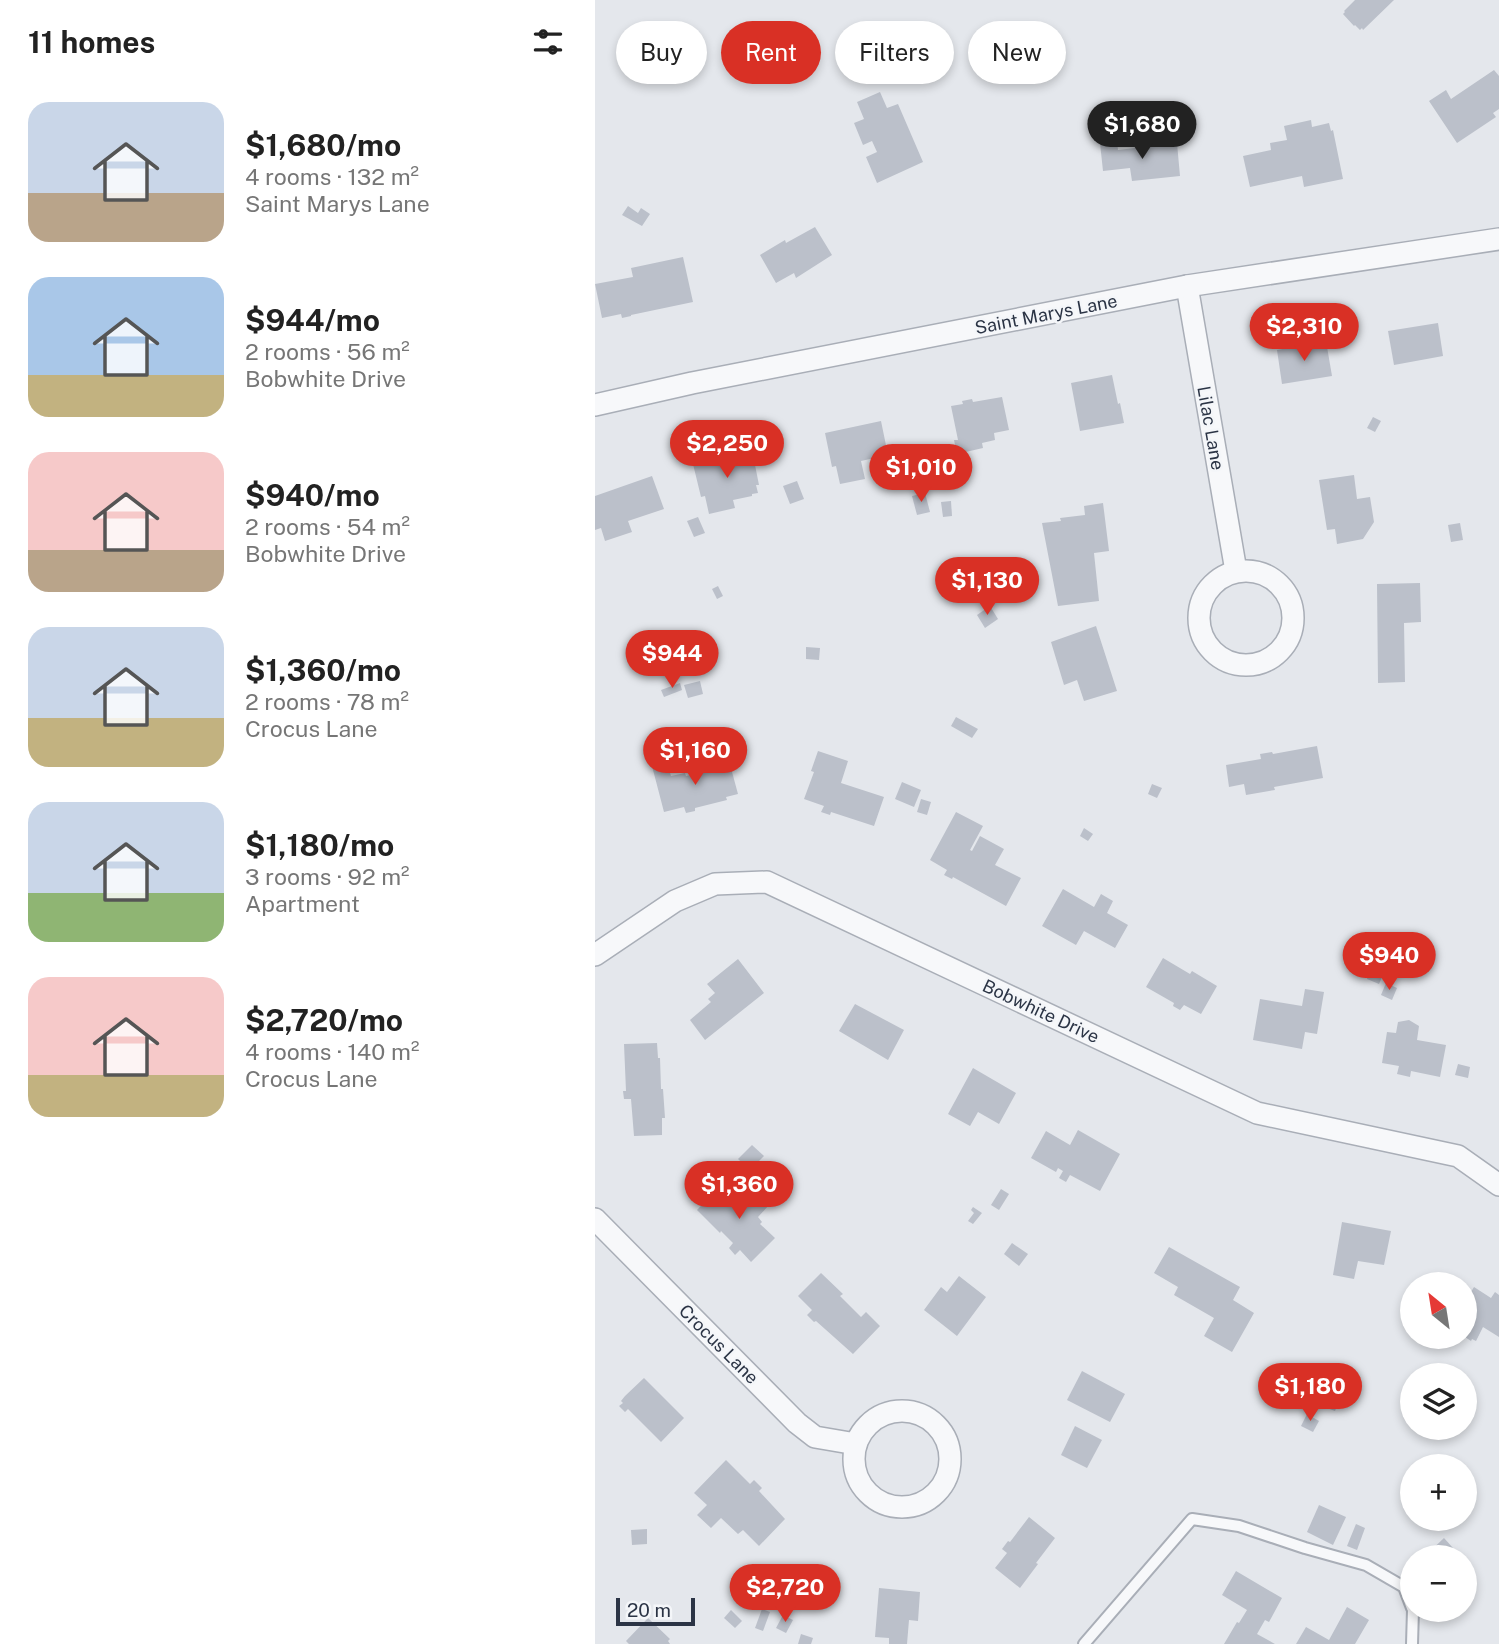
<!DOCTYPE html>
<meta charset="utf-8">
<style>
:root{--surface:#fff;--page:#f6f6f6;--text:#222;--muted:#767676;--accent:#d93025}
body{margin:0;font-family:"Public Sans",sans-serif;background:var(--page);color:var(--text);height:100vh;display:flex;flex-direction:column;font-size:26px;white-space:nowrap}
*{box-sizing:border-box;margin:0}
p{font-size:23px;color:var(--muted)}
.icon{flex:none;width:38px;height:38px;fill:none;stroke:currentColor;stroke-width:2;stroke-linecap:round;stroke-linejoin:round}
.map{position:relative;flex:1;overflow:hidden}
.side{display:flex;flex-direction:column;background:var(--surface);width:595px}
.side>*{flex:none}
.banner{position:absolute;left:21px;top:21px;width:665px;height:63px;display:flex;gap:14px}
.needle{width:46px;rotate:330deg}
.controls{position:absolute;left:805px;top:1272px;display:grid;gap:14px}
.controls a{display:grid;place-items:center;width:77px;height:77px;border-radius:50%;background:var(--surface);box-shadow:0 4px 10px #0003;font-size:35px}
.scale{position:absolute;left:21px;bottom:18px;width:79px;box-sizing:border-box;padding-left:7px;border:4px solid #2b3445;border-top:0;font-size:19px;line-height:24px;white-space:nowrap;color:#2b3445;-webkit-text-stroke:5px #f4f6f9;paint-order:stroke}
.price{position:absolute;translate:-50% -60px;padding:0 16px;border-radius:24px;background:var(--accent);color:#fff;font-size:23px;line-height:46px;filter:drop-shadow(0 2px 4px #0008)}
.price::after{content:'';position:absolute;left:50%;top:42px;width:21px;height:16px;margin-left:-10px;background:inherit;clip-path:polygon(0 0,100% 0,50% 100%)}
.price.active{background:#222;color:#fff}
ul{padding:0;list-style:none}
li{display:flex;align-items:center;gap:21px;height:175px;padding:0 28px}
li span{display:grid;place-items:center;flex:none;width:196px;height:140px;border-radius:21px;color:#555}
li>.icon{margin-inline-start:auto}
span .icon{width:84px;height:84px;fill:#fffc;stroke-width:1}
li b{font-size:30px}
h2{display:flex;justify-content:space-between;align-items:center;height:84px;padding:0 28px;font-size:30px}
.chip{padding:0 24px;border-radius:32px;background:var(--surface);box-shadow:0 4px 10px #0003;font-size:24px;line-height:63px}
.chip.active{background:var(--accent);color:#fff}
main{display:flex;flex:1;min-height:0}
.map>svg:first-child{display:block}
.building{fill:#bbc0ca}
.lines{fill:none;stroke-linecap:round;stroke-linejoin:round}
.service-casing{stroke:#a9aeb7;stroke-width:14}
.minor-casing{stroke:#a9aeb7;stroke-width:24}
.service{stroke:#f7f8fa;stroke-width:10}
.minor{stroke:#f7f8fa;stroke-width:21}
.labels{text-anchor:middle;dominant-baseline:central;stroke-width:5;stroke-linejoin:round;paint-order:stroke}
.street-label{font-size:18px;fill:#2b3445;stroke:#f4f6f9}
</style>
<main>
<section class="side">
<h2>11 homes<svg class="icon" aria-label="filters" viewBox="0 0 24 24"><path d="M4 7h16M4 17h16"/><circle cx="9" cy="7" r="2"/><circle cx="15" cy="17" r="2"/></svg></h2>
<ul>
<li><span style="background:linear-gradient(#c9d6e8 65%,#b9a48a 0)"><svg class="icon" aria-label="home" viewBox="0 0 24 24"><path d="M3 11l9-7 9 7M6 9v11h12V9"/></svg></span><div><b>$1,680/mo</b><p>4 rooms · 132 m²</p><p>Saint Marys Lane</p></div></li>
<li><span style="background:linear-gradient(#a9c7e8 70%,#c2b280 0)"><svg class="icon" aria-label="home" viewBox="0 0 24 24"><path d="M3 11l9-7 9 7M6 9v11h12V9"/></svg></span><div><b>$944/mo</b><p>2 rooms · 56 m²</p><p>Bobwhite Drive</p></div></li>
<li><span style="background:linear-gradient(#f6c9c9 70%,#b9a48a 0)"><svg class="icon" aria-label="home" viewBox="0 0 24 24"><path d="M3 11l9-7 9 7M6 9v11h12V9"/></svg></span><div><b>$940/mo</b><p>2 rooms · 54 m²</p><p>Bobwhite Drive</p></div></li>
<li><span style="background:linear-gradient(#c9d6e8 65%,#c2b280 0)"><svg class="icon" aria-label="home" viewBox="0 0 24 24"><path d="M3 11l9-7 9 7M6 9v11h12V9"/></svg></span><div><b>$1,360/mo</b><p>2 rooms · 78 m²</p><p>Crocus Lane</p></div></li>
<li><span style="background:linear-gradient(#c9d6e8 65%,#8fb573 0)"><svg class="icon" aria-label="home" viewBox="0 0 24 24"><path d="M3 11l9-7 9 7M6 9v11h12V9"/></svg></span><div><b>$1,180/mo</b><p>3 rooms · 92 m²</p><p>Apartment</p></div></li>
<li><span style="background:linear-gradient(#f6c9c9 70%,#c2b280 0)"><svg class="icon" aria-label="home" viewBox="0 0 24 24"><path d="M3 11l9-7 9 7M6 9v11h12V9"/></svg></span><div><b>$2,720/mo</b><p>4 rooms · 140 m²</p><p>Crocus Lane</p></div></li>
</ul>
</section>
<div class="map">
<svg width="904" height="1644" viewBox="0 0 904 1644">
<rect width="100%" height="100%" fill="#e4e7ec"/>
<g class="building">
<polygon points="760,0 799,0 768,30 767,28 765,30 760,25 759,26 748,14 750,12 749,11"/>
<polygon points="899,70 904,76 904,109 898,113 901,117 862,143 834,101 851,90 856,99"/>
<polygon points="285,92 292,108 303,104 328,162 282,183 271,157 282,152 277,141 268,145 259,123 269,119 262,102"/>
<polygon points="716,120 717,127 734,123 736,131 738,130 748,179 709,187 707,176 655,187 648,156 676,150 675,143 692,140 689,126"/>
<polygon points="522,141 523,150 582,143 585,176 537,181 535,168 508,171 505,143"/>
<polygon points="33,206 43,213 46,208 55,214 47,226 27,215"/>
<polygon points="220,227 237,255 201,278 199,273 181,283 165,255 190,240 191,243"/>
<polygon points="88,257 98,302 36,315 36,316 27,318 26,314 7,318 0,284 38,277 36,268"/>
<polygon points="843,323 848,356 799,365 793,331"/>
<polygon points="731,341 737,376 687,384 682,350"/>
<polygon points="517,375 523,404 525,403 529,423 485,431 476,383"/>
<polygon points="407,397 414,430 399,433 400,440 387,443 388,448 362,454 359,440 363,440 356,406 368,404 367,401 377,399 378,402"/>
<polygon points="778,417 786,421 780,432 772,428"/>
<polygon points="286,421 293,455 266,461 270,479 245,484 241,466 237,467 230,433"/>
<polygon points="157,450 164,485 161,485 163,493 157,494 157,496 138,500 140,508 114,514 110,496 106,497 98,464"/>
<polygon points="759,475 762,499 775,497 779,522 768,539 742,544 740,529 732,530 724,480"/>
<polygon points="57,476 69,509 33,521 37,532 10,541 6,528 0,530 0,496"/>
<polygon points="202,481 209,499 195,504 188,486"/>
<polygon points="330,493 335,512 322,515 317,496"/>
<polygon points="356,501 357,516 348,517 346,502"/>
<polygon points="508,503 514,551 499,553 504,601 463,606 447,523 466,521 465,518 490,515 489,506"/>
<polygon points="103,517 110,533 99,537 92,521"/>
<polygon points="865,523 868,540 856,542 853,525"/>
<polygon points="825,583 826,622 809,623 810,682 783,683 782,584"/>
<polygon points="123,586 128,596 122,599 117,589"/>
<polygon points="395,606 403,619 390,628 382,615"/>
<polygon points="501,626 522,691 489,701 482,680 469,685 456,642"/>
<polygon points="211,647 225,648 224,660 211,659"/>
<polygon points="105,681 108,694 93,698 89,685"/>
<polygon points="85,683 87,690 69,697 66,690"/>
<polygon points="361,717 383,729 377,738 356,726"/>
<polygon points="722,746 728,778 679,787 680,790 651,795 649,784 634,787 631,765 666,759 665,754 677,752 678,754"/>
<polygon points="223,751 253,761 246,783 289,797 279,826 236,812 235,815 226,812 229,806 209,799 219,772 216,771"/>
<polygon points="133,757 143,794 131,797 132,800 100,808 100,811 91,813 89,807 69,812 57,766 72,762 76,776 90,773 91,776 121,769 118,761"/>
<polygon points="307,782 326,790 319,807 300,799"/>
<polygon points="557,784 567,788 562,798 553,794"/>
<polygon points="326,799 336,802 332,815 322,812"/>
<polygon points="361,812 388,826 375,850 377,851 385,836 409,849 400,865 426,878 411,906 358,877 357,879 349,875 352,870 335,860"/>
<polygon points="489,828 498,834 493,841 485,836"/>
<polygon points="468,889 499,907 506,894 518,901 512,913 533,925 520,948 489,931 481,945 447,926"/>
<polygon points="568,958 595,974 597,971 622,986 606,1014 589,1005 585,1010 578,1006 579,1003 551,987"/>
<polygon points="143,959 169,993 110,1040 95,1020 116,1002 113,999 120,993 112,984"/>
<polygon points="774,972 787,977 784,984 772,979"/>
<polygon points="791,983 802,988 797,1000 786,995"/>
<polygon points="710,989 729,992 722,1034 710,1032 707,1049 658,1040 665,999 707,1006"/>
<polygon points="260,1004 309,1030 293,1060 244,1031"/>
<polygon points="814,1020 824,1026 822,1040 851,1045 845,1077 816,1071 815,1077 802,1074 804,1066 787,1063 792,1032 801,1033 803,1022"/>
<polygon points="62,1043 63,1058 65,1058 66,1089 68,1089 70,1118 67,1118 67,1135 39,1136 36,1099 29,1099 28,1091 31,1091 29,1044"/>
<polygon points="863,1064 875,1067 873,1078 860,1075"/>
<polygon points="378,1068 421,1093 404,1124 383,1112 375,1126 353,1114"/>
<polygon points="483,1130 525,1154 505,1191 475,1175 471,1182 464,1178 468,1171 463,1168 461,1172 436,1158 451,1131 475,1145"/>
<polygon points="157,1145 169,1156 155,1170 143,1159"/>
<polygon points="153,1184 174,1205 163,1217 167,1222 165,1224 180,1238 156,1262 145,1250 140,1255 134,1248 138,1243 126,1231 125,1233 102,1210 123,1188 136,1201"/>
<polygon points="406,1189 414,1194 404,1210 396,1205"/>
<polygon points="378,1207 387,1213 378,1224 373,1221 379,1213 376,1210"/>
<polygon points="747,1222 796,1231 789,1265 763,1261 759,1279 738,1275"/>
<polygon points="417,1243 433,1254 424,1266 409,1254"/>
<polygon points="574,1247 645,1287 638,1300 659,1313 637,1352 609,1336 619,1318 579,1295 583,1287 559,1273"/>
<polygon points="226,1273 248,1294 245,1296 266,1317 271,1312 285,1326 258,1354 221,1321 219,1322 212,1315 217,1310 203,1296"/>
<polygon points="364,1276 391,1297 362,1336 329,1310 346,1287 352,1292"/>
<polygon points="879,1287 896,1298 900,1292 904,1295 904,1337 888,1327 881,1341 877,1339 876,1341 870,1337 870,1302"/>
<polygon points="487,1371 530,1394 515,1422 472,1400"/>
<polygon points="49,1378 89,1418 66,1442 33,1409 30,1412 24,1406 28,1403 26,1401 30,1396"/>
<polygon points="733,1396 744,1401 740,1411 729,1407"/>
<polygon points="712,1414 724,1421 718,1432 706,1426"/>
<polygon points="480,1426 507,1440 492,1468 466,1455"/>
<polygon points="131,1460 155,1484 159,1480 167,1488 164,1491 190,1519 164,1546 148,1530 143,1534 126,1518 116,1528 102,1515 112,1505 99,1493"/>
<polygon points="724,1505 751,1517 738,1545 712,1532"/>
<polygon points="434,1517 460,1538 441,1563 443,1564 425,1588 400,1568 412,1553 407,1549 413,1541 415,1542"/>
<polygon points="761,1524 770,1528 762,1550 752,1546"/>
<polygon points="52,1529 52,1544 37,1545 36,1530"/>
<polygon points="849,1538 867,1558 828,1558"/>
<polygon points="641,1571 687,1598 674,1622 670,1620 662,1634 680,1644 629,1644 642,1622 644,1623 652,1610 627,1595"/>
<polygon points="284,1588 325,1592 323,1621 314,1620 312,1644 294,1644 294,1638 280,1637"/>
<polygon points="752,1607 774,1620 760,1644 701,1644 711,1627 734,1640"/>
<polygon points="167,1609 175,1612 168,1631 160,1628"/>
<polygon points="136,1610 147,1621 140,1628 129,1618"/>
<polygon points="188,1615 198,1620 191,1633 181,1628"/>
<polygon points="53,1618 75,1639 73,1641 75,1644 34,1644 31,1641"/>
<polygon points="206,1634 218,1638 216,1644 203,1644"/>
</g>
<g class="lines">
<defs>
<g id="service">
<polyline points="489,1644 597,1519 644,1526 710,1548 771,1565 809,1587 817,1608"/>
<polyline points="817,1644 818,1610"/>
</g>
<g id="minor">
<polyline points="592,286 641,571"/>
<polyline points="0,405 97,383 592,286 904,239"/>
<circle cx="651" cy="618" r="47"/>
<polyline points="0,955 80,901 120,884 172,882 662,1113 863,1156 904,1185"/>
<polyline points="0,1219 202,1423 220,1437 261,1444"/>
<circle cx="307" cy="1459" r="48"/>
</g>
</defs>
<use href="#service" class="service-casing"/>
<use href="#minor" class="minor-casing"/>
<use href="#service" class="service"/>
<use href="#minor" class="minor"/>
</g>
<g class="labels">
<g class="street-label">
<text transform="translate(451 314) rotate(-11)">Saint Marys Lane</text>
<text transform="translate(616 428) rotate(80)">Lilac Lane</text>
<text transform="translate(446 1011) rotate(25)">Bobwhite Drive</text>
<text transform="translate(124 1344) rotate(45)">Crocus Lane</text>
</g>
</g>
</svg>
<div class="controls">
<a><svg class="needle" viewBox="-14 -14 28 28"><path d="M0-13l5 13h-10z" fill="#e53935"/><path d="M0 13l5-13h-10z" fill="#767676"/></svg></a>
<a><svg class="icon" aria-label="layers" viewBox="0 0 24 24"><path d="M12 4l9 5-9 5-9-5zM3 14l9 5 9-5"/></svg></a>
<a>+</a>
<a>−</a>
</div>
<div class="scale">20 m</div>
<b class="price active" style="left:547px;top:161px">$1,680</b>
<b class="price" style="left:709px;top:363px">$2,310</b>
<b class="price" style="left:132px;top:480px">$2,250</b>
<b class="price" style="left:326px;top:504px">$1,010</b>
<b class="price" style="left:392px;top:617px">$1,130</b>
<b class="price" style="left:77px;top:690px">$944</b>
<b class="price" style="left:100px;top:787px">$1,160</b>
<b class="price" style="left:794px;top:992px">$940</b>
<b class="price" style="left:144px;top:1221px">$1,360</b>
<b class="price" style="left:715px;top:1423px">$1,180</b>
<b class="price" style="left:190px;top:1624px">$2,720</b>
<div class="banner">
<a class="chip">Buy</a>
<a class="chip active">Rent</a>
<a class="chip">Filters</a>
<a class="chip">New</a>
</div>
</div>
</main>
